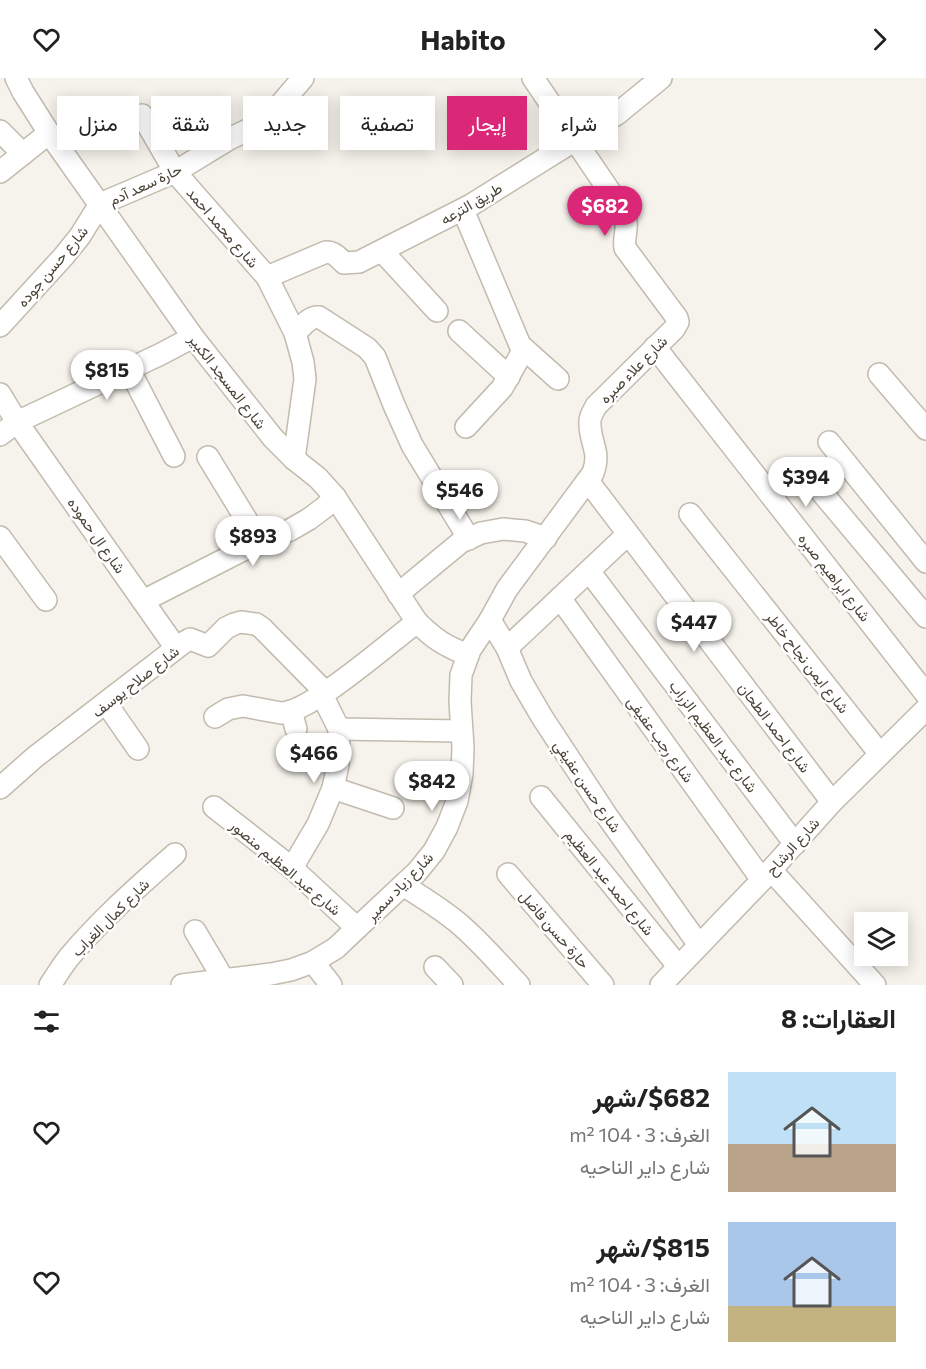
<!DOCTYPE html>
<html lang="ar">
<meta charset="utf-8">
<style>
:root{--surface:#fff;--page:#f2f2f2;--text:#222;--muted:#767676;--accent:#db2777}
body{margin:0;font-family:Commissioner,Vazirmatn,sans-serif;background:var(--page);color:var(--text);direction:rtl;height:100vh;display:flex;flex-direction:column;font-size:22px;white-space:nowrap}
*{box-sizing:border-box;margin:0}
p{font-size:20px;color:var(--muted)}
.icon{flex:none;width:33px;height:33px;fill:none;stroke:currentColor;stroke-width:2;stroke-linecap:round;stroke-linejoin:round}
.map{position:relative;height:907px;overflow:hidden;direction:ltr}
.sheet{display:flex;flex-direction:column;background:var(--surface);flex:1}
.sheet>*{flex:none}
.guide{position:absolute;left:18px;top:18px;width:600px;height:54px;direction:rtl;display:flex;gap:12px}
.buttons{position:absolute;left:854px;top:834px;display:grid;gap:12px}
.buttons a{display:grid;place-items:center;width:54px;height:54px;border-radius:0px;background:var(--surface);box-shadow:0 3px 15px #0003;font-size:30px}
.price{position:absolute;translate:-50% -51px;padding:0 14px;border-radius:21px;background:#fff;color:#222;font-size:20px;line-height:39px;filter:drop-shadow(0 2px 3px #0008)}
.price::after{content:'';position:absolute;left:50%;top:36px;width:18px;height:14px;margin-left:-9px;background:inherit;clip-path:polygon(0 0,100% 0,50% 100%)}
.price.active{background:var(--accent);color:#fff}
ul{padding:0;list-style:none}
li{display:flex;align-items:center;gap:18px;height:150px;padding:0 30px}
li span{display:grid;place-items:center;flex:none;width:168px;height:120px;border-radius:0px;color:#555}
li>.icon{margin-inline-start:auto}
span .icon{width:72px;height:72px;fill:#fffc;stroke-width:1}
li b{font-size:26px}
h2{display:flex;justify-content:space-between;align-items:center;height:72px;padding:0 30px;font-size:26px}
.chip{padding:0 21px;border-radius:0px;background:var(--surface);box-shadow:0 3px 15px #0003;font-size:21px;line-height:54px}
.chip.active{background:var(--accent);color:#fff}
header{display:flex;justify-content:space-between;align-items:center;height:78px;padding:0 30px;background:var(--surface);font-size:27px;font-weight:700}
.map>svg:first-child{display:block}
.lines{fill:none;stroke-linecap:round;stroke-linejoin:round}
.minor-casing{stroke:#c2bbae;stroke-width:24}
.minor{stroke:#fff;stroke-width:21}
.labels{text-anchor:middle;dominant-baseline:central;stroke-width:5;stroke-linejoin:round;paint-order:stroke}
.street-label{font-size:15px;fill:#4b4439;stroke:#fff}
</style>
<header><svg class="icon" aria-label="forward" viewBox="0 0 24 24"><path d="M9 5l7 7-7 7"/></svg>Habito<svg class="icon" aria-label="heart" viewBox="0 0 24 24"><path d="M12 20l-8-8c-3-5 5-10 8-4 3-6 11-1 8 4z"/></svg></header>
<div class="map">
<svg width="926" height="907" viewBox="0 0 926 907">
<rect width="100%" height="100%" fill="#f6f3ec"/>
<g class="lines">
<defs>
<g id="minor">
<path d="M16,0L23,14L49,55L193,259L273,360L294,381L318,400L335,419L417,544C434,561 445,568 468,577"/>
<polyline points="142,37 175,94 267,199 295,255 303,284 305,301 294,381"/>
<polyline points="0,53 23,76"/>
<polyline points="0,94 49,55"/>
<polyline points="463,132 520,267 558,301"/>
<polyline points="382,173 437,233"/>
<path d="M267,199L326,174C334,174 338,179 344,185L359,184L471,127L617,36L661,0"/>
<polyline points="0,248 64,178 80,158 100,126 175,94 229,61 258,47 274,34 303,0"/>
<polyline points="459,253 509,299"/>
<path d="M295,255C302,249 309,238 319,239L367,270L375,279L394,327L412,367L469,461"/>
<polyline points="655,269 926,616"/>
<polyline points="129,291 174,378"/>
<polyline points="879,296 926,351"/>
<polyline points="0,316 17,344 176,570"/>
<polyline points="466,349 502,310 524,271"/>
<polyline points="0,357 17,344 161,276 193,259"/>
<polyline points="829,364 926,484"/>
<polyline points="208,379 260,464"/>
<polyline points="808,398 926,539"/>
<polyline points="588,403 832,724"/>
<polyline points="690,436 880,676"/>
<polyline points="0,459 46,522"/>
<polyline points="589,493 795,766"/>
<polyline points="398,516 461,464 481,455 503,451 525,453 546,460"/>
<polyline points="560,520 762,802"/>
<polyline points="143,523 243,472 290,452 309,441 325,429 335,419"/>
<polyline points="490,542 507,570 521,603 542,639 607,738 699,867"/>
<polyline points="507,570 628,456"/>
<polyline points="106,625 138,671"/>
<polyline points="291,633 296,651"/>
<path d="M215,639L228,631L243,628L281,635C310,635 390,564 417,544"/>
<polyline points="339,651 461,653"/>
<polyline points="0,710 35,679 183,565 190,561 208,568 226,550 234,546 241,544 256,546 262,550 326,615"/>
<polyline points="333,710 393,730"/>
<polyline points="541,719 678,888"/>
<polyline points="214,729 292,790 357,850"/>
<polyline points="292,790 318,746 333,710 338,687 339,651 322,617"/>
<polyline points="771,792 875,907"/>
<polyline points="508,796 603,907"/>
<path d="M403,807C422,819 440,830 457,844C480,863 499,886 519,907"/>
<polyline points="195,853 224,902"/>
<polyline points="313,884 331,907"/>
<polyline points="435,889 452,907"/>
<path d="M50,907C57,897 63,886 71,877C102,840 139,808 175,776"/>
<path d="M182,907L271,896L291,892L313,884L336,870L357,850L417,794L434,773L447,749L457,723L462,696L463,669L460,624L461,597L470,572L490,542L507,511L593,395C601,373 590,366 590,346C589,340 593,334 596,328L674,251L678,244L677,240L625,170C623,158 629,150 625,136L533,0"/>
<polyline points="661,907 762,802 832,724 926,631"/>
</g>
</defs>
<use href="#minor" class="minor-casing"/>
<use href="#minor" class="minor"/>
</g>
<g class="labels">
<g class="street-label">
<text transform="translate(145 106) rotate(-25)">حارة سعد آدم</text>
<text transform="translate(471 125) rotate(-30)">طريق الترعه</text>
<text transform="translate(223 149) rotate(49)">شارع محمد احمد</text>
<text transform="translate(52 188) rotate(-50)">شارع حسن جوده</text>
<text transform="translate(633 291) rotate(-45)">شارع علاء صبره</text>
<text transform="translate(228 303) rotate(52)">شارع المسجد الكبير</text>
<text transform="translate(97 457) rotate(55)">شارع ال حموده</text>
<text transform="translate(835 499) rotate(52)">شارع ابراهيم صبره</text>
<text transform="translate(808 584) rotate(52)">شارع ايمن نجاح خاطر</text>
<text transform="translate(135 603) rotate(-38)">شارع صلاح يوسف</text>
<text transform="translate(775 649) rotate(53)">شارع احمد الطحان</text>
<text transform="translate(714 658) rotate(53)">شارع عبد العظيم الزراب</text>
<text transform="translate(661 661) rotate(54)">شارع رجب عفيفى</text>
<text transform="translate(588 708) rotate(56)">شارع حسن عفيفي</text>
<text transform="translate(792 768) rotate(-48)">شارع الرشاح</text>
<text transform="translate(286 789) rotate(40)">شارع عبد العظيم منصور</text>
<text transform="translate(610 804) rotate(51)">شارع احمد عبد العظيم</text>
<text transform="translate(399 808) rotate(-46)">شارع زياد سمير</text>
<text transform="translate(110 839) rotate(-45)">شارع كمال الغراب</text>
<text transform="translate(555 851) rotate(49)">حارة حسن فاضل</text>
</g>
</g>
</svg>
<div class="buttons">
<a><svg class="icon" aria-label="layers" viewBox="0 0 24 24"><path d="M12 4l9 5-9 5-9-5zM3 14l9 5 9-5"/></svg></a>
</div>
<b class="price active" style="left:605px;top:159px">$682</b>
<b class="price" style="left:107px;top:323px">$815</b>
<b class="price" style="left:806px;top:430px">$394</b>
<b class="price" style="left:460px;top:443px">$546</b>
<b class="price" style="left:253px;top:489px">$893</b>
<b class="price" style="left:694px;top:575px">$447</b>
<b class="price" style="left:314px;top:706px">$466</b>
<b class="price" style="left:432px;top:734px">$842</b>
<div class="guide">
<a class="chip">شراء</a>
<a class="chip active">إيجار</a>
<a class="chip">تصفية</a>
<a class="chip">جديد</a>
<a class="chip">شقة</a>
<a class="chip">منزل</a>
</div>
</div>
<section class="sheet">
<h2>العقارات: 8<svg class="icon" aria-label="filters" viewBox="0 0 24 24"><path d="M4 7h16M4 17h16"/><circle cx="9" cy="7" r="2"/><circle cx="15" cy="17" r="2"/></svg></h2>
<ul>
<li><span style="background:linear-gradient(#bfe0f5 60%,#b9a48a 0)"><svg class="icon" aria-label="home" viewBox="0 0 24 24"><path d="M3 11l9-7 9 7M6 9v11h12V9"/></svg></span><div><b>$682/شهر</b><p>الغرف: 3 · 104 m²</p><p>شارع داير الناحيه</p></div><svg class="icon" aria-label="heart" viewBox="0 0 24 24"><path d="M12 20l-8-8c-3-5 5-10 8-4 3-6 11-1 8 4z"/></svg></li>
<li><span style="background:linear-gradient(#a9c7e8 70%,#c2b280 0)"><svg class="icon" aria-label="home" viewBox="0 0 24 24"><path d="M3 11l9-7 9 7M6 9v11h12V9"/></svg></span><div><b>$815/شهر</b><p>الغرف: 3 · 104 m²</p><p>شارع داير الناحيه</p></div><svg class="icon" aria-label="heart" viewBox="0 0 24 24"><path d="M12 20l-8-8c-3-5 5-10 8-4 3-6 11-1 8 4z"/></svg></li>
</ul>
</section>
